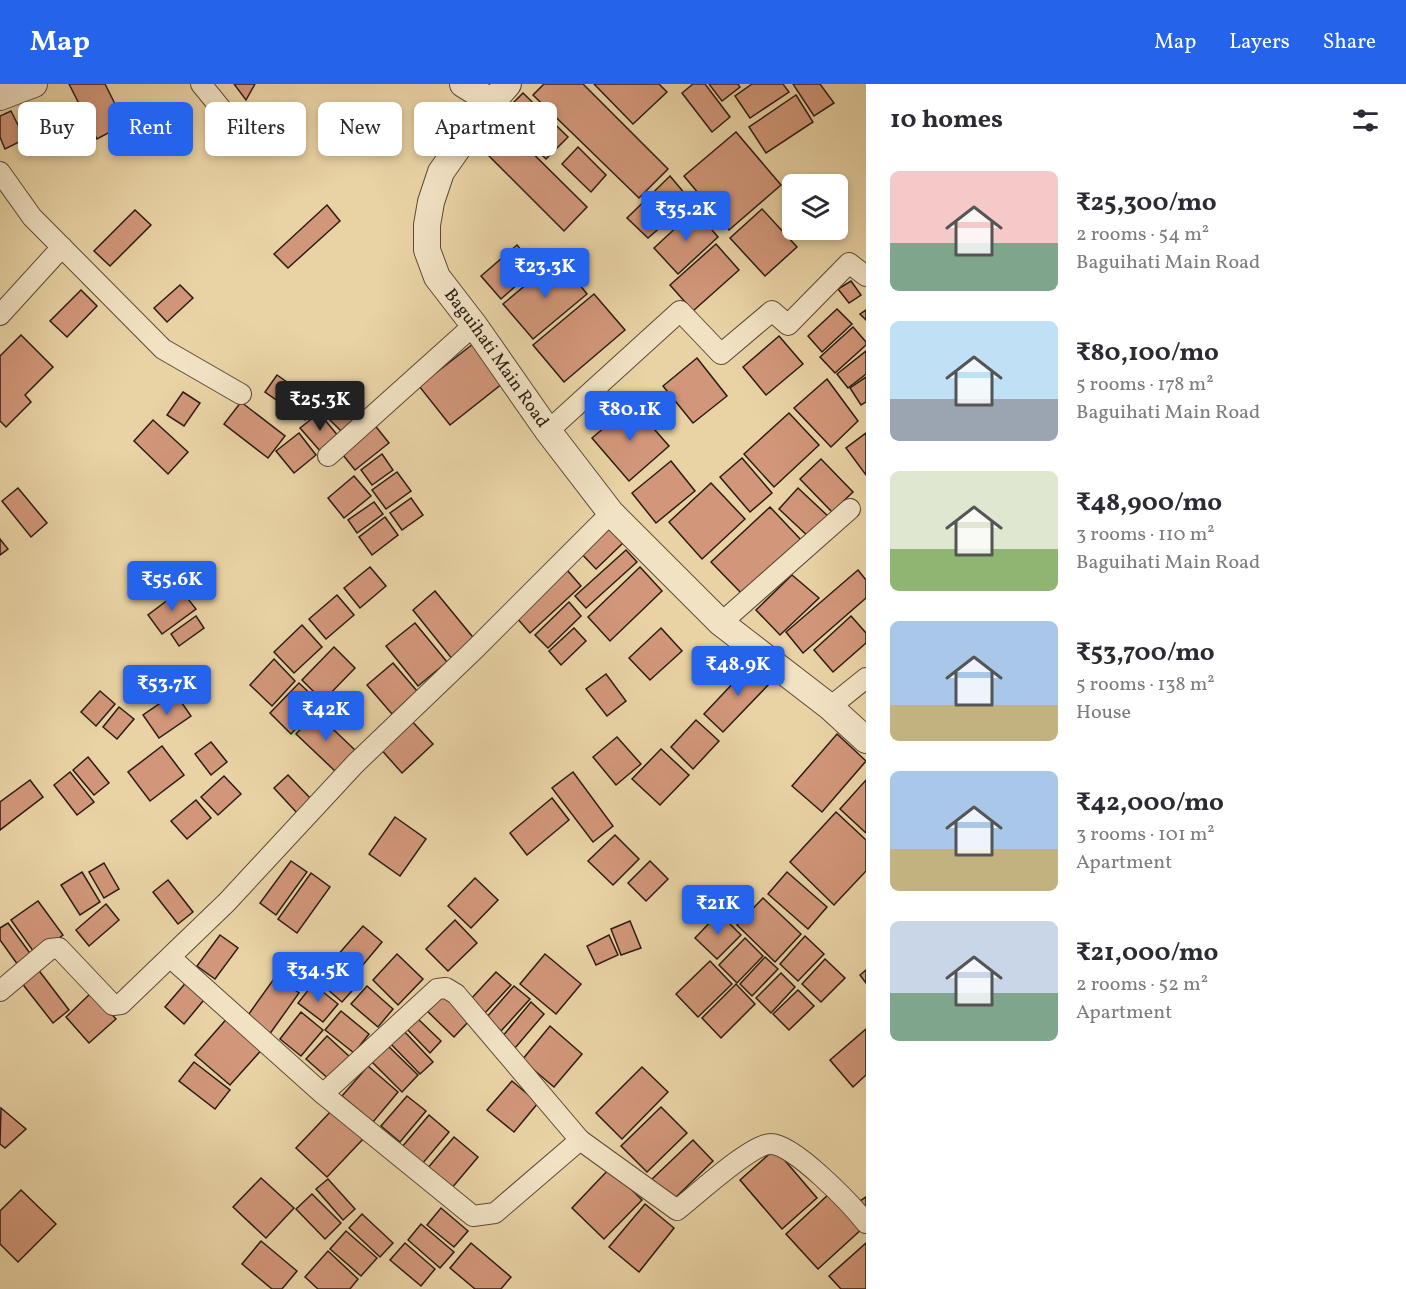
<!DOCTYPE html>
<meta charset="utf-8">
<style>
:root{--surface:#fff;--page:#f7f7f7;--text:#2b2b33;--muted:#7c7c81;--accent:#2563eb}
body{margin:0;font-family:Vollkorn,serif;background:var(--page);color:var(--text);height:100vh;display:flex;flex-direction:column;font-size:22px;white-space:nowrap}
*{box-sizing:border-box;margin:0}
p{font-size:20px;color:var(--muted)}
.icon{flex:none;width:33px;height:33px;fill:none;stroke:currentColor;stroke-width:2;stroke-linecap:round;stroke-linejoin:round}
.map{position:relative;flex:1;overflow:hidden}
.panel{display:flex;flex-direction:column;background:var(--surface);width:540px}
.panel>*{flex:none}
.guide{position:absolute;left:18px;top:18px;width:570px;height:54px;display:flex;gap:12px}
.controls{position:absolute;left:782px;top:90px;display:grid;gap:12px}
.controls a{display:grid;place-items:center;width:66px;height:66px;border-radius:9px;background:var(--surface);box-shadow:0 3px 9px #0003;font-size:30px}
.price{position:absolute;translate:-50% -51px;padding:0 14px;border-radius:6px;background:var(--accent);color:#fff;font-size:20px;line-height:39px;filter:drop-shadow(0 2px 3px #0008)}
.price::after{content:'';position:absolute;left:50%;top:36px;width:18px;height:14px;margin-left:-9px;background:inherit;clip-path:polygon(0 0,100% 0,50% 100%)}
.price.active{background:#222;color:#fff}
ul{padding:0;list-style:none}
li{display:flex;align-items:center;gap:18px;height:150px;padding:0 24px}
li span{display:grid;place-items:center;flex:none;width:168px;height:120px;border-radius:9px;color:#555}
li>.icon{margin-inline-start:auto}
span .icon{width:72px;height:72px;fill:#fffc;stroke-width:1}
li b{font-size:26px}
h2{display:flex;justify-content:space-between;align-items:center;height:72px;padding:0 24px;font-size:26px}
.pill{padding:0 21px;border-radius:9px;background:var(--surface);box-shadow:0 3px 9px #0003;font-size:21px;line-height:54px}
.pill.active{background:var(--accent);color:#fff}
header{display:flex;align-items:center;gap:36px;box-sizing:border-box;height:84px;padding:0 30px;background:var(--accent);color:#fff}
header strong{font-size:28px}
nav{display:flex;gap:33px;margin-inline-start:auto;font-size:21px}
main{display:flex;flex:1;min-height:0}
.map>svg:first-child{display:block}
.building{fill:#d2977a;stroke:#2c1d14;stroke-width:1.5}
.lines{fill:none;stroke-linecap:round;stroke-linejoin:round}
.minor-casing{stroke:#5b4a38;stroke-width:22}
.tertiary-casing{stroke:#5b4a38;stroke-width:28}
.minor{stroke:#f1e2c4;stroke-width:20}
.tertiary{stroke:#f1e2c4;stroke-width:26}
.labels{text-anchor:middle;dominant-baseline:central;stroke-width:5;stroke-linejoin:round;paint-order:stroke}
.street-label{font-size:18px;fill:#2c1d14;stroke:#f1e2c4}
</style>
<header>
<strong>Map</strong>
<nav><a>Map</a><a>Layers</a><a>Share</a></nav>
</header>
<main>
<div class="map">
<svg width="866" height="1205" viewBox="0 0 866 1205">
<rect width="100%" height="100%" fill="#e9d3a5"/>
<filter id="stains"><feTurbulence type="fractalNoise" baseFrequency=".00333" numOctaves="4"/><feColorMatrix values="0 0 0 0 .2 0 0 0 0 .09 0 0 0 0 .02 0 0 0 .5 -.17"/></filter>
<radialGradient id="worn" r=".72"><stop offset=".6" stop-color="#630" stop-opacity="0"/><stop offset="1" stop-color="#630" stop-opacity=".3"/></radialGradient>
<g class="building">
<polygon points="69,0 105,0 125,40 97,55"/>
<polygon points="234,0 255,0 246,16"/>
<polygon points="544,0 583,0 668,85 639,114 533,11"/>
<polygon points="594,0 659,0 667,8 633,40"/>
<polygon points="693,0 705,0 730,33 712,48 682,9"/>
<polygon points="709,0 738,0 740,3 722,17"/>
<polygon points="752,0 783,0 789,8 750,34 735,12"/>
<polygon points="793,0 820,0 834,19 814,32"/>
<polygon points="523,9 568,53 546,75 501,31"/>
<polygon points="796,11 813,38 766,69 749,43"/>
<polygon points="11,27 25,55 5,65 0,53 0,32"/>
<polygon points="501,38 587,123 564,147 478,61"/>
<polygon points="736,48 781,101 729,146 684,92"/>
<polygon points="578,63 606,91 591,108 562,80"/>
<polygon points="670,92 691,117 648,154 627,134"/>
<polygon points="327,121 340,137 288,184 274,170"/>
<polygon points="762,125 797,163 765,192 730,154"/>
<polygon points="135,126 151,141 110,182 94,167"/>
<polygon points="695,126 718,153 678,190 654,164"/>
<polygon points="716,160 739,186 693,227 670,201"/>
<polygon points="517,161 536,184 501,215 481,192"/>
<polygon points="558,174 587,210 533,255 503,220"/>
<polygon points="851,197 861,211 849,219 838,205"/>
<polygon points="180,201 193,214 167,238 154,224"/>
<polygon points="81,206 97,222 67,253 50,237"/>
<polygon points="594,210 625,246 564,298 533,261"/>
<polygon points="837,225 852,240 822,268 808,252"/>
<polygon points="866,226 866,236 860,230"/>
<polygon points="853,243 866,258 866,261 835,289 820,273"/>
<polygon points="21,251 53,283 25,311 31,318 6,343 0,337 0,272"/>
<polygon points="779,252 803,280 766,311 743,283"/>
<polygon points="473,260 503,299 450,341 419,302"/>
<polygon points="866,267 866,290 848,304 837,290"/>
<polygon points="697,274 727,312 693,339 663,302"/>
<polygon points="277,291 317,319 305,336 265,308"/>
<polygon points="866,293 866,318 861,321 850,304"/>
<polygon points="827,295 858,337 831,363 794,324"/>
<polygon points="336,307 362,332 344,350 319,325"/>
<polygon points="183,308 200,319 184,342 167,331"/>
<polygon points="241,318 285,352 268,374 224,340"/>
<polygon points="632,320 669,362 629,397 592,354"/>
<polygon points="319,329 339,353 321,368 300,344"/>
<polygon points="789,329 819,361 774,403 744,370"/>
<polygon points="153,336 188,368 168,390 134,357"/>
<polygon points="373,339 389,359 355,386 339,366"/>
<polygon points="299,349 316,371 294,389 276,367"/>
<polygon points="866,349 866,391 846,364"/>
<polygon points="382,370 393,386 372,401 361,386"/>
<polygon points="742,374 772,409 750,428 720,393"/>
<polygon points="821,375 853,408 832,428 800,395"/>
<polygon points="671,377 695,407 656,439 632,409"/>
<polygon points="397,388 411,407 386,425 372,406"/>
<polygon points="354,392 371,412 344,434 328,414"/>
<polygon points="711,399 745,435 702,475 669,438"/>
<polygon points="18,404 47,439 31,453 2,417"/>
<polygon points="798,404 830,434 811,455 779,425"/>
<polygon points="411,414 423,431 402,446 390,429"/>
<polygon points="374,418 383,430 357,449 348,436"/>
<polygon points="770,423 803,458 745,513 711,478"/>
<polygon points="385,433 398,451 372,471 359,453"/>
<polygon points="606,439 624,458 596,485 578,466"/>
<polygon points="0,455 8,465 0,471"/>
<polygon points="626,466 637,478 586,524 575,512"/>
<polygon points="370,483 386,502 360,524 344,504"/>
<polygon points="640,483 662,507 610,557 588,533"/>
<polygon points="567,486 581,502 530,549 516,533"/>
<polygon points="858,486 866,496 866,514 803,569 786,548"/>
<polygon points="792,491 819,514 780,551 756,526"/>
<polygon points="181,506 196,525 162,550 148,531"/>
<polygon points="435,507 476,557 453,576 413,526"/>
<polygon points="337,511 354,531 326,555 309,535"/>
<polygon points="569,518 581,532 548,564 535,551"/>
<polygon points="196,532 204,544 179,562 171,550"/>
<polygon points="851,532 866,549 866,559 833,588 814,566"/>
<polygon points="415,539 447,578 418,602 386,562"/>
<polygon points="302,541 322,563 294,589 274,568"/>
<polygon points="574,544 586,557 561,581 549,567"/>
<polygon points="661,544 682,567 650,596 629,574"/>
<polygon points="334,563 355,584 323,617 302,596"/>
<polygon points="274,575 295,597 272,622 250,601"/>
<polygon points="753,578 772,597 723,648 704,630"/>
<polygon points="393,579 417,607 392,630 367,601"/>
<polygon points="606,590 626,617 607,632 586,605"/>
<polygon points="299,599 320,619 291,650 270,629"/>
<polygon points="100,607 115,620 96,642 81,628"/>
<polygon points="175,609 191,632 159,654 143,631"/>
<polygon points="119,623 134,635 117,655 103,643"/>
<polygon points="316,629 355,666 335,687 296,650"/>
<polygon points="409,634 433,660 402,689 378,662"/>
<polygon points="696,636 719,657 693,685 671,663"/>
<polygon points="837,650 866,677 822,728 792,702"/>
<polygon points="617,653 641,680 616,701 593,673"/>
<polygon points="211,658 227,678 211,691 195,670"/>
<polygon points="162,662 184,691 150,717 128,688"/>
<polygon points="661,665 689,691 660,721 632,695"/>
<polygon points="88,673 109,699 94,711 73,686"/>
<polygon points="70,688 94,718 77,731 54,701"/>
<polygon points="573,688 613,742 593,758 552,704"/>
<polygon points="288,691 312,716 298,730 274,704"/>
<polygon points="224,692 241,710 218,731 201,713"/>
<polygon points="30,696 43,713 0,746 0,718"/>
<polygon points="866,696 866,749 840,725"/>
<polygon points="552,714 569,736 527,771 510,749"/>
<polygon points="196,716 211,734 187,755 171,737"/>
<polygon points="836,728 866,756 866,787 834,821 790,778"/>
<polygon points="395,733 426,755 400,792 369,770"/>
<polygon points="615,751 639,775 613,801 588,777"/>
<polygon points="291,777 307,788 276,831 260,819"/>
<polygon points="650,777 668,795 646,817 628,799"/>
<polygon points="104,779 119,805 104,814 89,788"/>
<polygon points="82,788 100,818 80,831 61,801"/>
<polygon points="787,788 827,823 808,845 768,810"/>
<polygon points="311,789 330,803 297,849 278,835"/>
<polygon points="475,794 498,816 471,844 448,822"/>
<polygon points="168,796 193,828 178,840 153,808"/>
<polygon points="763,814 801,850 775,878 737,841"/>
<polygon points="38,817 63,851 36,871 11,836"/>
<polygon points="106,820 119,836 89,862 76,846"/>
<polygon points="719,829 741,851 717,875 695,854"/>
<polygon points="455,836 477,859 448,887 426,865"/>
<polygon points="630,837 641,864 621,871 611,845"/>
<polygon points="8,839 32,872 18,881 0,856 0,844"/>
<polygon points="363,842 382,858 357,888 337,872"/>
<polygon points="220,851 238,864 215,895 197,882"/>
<polygon points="609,851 618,871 596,881 587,862"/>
<polygon points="805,852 824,870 798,897 780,880"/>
<polygon points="745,854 763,872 737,899 719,881"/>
<polygon points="397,870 423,895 398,921 373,896"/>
<polygon points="545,870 581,900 556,930 520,900"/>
<polygon points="765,873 778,885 752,912 740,900"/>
<polygon points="336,875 361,897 342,918 317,896"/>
<polygon points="825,875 845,894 821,918 802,900"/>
<polygon points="710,877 732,900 698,933 676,910"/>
<polygon points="37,884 69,926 53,939 21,898"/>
<polygon points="866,886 866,899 860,891"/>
<polygon points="496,888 511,901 484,930 470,916"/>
<polygon points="781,889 795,903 771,929 756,914"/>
<polygon points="276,892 299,909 269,951 246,934"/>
<polygon points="189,895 208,911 184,940 165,923"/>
<polygon points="313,900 338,920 323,938 298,919"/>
<polygon points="736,900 755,920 721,954 702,934"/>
<polygon points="367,902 393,925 378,943 351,920"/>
<polygon points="514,902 530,915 501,947 486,934"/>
<polygon points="798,906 814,922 789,946 773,930"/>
<polygon points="92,908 116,935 89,959 66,933"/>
<polygon points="440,908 469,937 454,953 424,924"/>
<polygon points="531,918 544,930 515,964 502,953"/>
<polygon points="341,927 369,950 354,969 325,946"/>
<polygon points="301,928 323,946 301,972 280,955"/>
<polygon points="230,931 265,962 230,1001 195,971"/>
<polygon points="417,934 441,957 430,969 406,944"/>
<polygon points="550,942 582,970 554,1003 522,976"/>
<polygon points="402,945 433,978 420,990 389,958"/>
<polygon points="866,945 866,991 853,1003 830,976"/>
<polygon points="327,952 350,973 330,996 306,975"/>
<polygon points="386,960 418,991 402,1008 370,976"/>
<polygon points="194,978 230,1006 215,1025 179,997"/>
<polygon points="368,982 398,1008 373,1038 342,1012"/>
<polygon points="642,983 668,1008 622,1055 596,1029"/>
<polygon points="512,997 538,1019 514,1048 487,1026"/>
<polygon points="407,1012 426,1027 400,1058 381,1042"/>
<polygon points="661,1023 687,1049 647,1088 621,1062"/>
<polygon points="1,1024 26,1045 5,1064 0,1060"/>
<polygon points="334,1024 365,1053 327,1093 296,1064"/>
<polygon points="429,1031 449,1048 422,1080 402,1063"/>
<polygon points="454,1053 478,1073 451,1105 427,1085"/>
<polygon points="693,1056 713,1077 672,1117 651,1096"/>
<polygon points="775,1065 817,1114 782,1145 740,1096"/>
<polygon points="610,1084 642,1116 604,1155 572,1124"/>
<polygon points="261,1094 294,1124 266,1154 233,1123"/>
<polygon points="328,1095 355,1125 343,1136 316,1105"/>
<polygon points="21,1106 56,1140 18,1178 0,1160 0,1127"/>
<polygon points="830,1109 863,1144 818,1185 786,1150"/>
<polygon points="312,1110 341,1139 325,1155 296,1125"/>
<polygon points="866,1113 866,1126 860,1117"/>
<polygon points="645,1120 674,1144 639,1188 609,1163"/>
<polygon points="441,1124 468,1147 454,1163 427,1141"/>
<polygon points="362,1130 393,1159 380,1173 349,1144"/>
<polygon points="421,1140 454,1168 440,1184 408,1156"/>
<polygon points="346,1147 377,1174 361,1192 330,1165"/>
<polygon points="261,1157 297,1187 282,1205 272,1205 242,1180"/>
<polygon points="405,1159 435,1185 421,1202 390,1176"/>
<polygon points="471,1159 511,1193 501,1205 475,1205 450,1184"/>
<polygon points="866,1159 866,1205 841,1205 829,1192"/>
<polygon points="328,1167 358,1195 350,1205 318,1205 305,1193"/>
</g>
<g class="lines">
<defs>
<g id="minor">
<polyline points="201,0 241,49"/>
<polyline points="0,88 32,133 163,265 241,310"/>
<polyline points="0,231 62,163"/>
<polyline points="548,347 680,227 721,270 772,227 788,241 849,179 866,192"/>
<polyline points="328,372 474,241"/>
<polyline points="721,539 850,425"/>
<polyline points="830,623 866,594"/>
<polyline points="171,874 323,1010 473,1132 495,1129 580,1056 456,910 446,904 437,905 323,1010"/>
<polyline points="0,907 50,865 59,864 113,921 121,920 227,818 355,680 474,566 611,429"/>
<path d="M580,1056L677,1126C694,1113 752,1059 771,1060C794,1060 852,1121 866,1139"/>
</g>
<g id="tertiary">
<polyline points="463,0 492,18"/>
<path id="s1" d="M508,0L481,31L441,88L431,118L427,141V166L437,193L474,241L548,347L611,429L721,539L830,623L866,656"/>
<polyline points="0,13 34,0"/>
</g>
</defs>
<use href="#minor" class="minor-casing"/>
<use href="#tertiary" class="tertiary-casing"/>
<use href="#minor" class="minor"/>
<use href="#tertiary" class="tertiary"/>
</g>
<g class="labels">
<g class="street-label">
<text stroke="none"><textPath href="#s1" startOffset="320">Baguihati Main Road</textPath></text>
</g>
</g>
<rect width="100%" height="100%" filter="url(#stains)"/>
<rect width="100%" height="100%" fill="url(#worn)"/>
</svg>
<div class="controls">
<a><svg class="icon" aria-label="layers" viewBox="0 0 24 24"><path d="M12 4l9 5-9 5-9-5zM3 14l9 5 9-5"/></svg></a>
</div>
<b class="price" style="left:686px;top:158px">₹35.2K</b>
<b class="price" style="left:545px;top:215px">₹23.3K</b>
<b class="price active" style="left:320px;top:348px">₹25.3K</b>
<b class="price" style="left:630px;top:358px">₹80.1K</b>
<b class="price" style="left:172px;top:528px">₹55.6K</b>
<b class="price" style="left:738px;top:613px">₹48.9K</b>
<b class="price" style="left:167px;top:632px">₹53.7K</b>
<b class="price" style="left:326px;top:658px">₹42K</b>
<b class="price" style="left:718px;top:852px">₹21K</b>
<b class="price" style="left:318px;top:919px">₹34.5K</b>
<div class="guide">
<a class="pill">Buy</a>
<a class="pill active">Rent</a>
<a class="pill">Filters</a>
<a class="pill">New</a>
<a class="pill">Apartment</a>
</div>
</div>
<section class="panel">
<h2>10 homes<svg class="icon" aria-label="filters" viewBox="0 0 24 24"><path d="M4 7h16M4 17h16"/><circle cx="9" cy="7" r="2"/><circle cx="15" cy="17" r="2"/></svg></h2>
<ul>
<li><span style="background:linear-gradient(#f6c9c9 60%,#7fa58c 0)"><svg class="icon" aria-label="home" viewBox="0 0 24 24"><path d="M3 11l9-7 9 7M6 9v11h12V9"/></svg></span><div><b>₹25,300/mo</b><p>2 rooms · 54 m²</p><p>Baguihati Main Road</p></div></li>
<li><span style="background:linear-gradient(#bfe0f5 65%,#9aa5b1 0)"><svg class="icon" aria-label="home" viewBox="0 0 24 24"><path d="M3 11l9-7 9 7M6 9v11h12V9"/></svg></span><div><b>₹80,100/mo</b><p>5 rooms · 178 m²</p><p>Baguihati Main Road</p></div></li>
<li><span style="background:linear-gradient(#dfe7d0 65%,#8fb573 0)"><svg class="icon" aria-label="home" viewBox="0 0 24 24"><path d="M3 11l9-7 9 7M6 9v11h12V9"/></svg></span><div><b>₹48,900/mo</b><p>3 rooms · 110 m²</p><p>Baguihati Main Road</p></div></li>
<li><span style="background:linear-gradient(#a9c7e8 70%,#c2b280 0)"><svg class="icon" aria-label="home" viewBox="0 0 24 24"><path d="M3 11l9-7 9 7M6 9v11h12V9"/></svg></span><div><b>₹53,700/mo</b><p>5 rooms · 138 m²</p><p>House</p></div></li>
<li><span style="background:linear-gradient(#a9c7e8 65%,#c2b280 0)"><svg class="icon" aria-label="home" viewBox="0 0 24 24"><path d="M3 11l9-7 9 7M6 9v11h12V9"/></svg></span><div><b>₹42,000/mo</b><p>3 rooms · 101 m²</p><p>Apartment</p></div></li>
<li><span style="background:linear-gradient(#c9d6e8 60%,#7fa58c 0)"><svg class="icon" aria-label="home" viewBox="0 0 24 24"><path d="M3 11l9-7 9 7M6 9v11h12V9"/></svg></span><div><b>₹21,000/mo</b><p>2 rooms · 52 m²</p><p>Apartment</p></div></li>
</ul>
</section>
</main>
